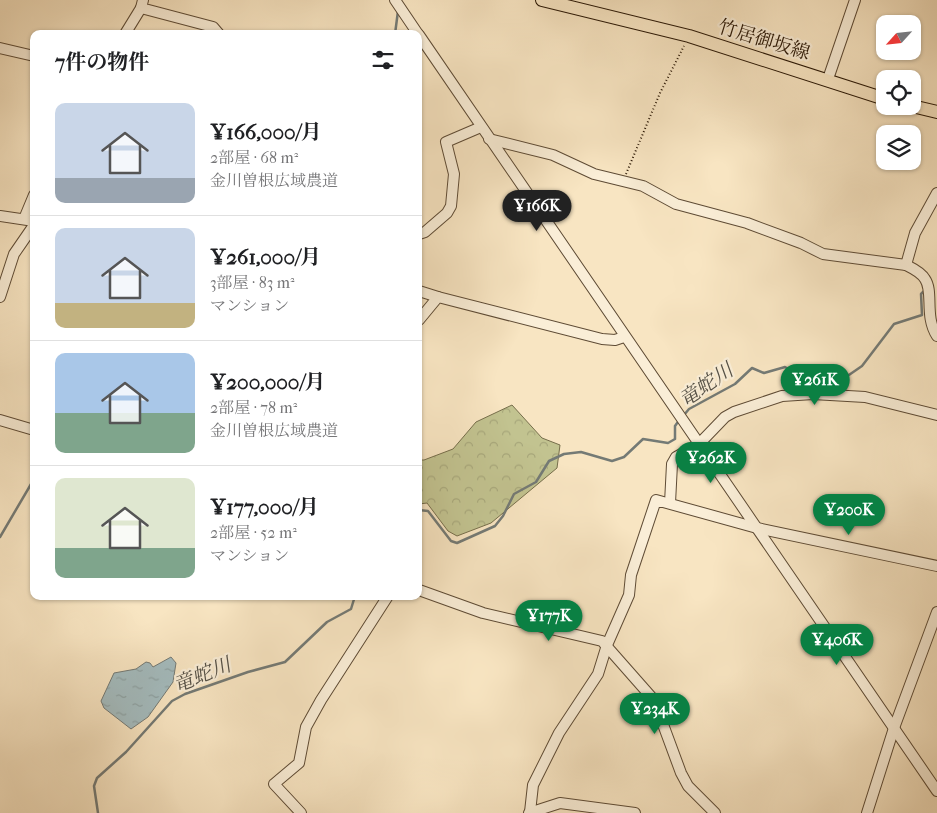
<!DOCTYPE html>
<html lang="ja">
<meta charset="utf-8">
<style>
:root{--surface:#fff;--page:#f6f6f6;--text:#202124;--muted:#757577;--line:#e0e0e0;--accent:#0b8043}
body{margin:0;font-family:"IM FELL French Canon","Noto Serif JP",serif;background:var(--page);color:var(--text);height:100vh;display:flex;flex-direction:column;font-size:19px;white-space:nowrap}
*{box-sizing:border-box;margin:0}
p{font-size:16px;color:var(--muted)}
.icon{flex:none;width:28px;height:28px;fill:none;stroke:currentColor;stroke-width:2;stroke-linecap:round;stroke-linejoin:round}
.map{position:relative;flex:1;overflow:hidden}
.drawer{position:absolute;left:30px;top:30px;width:392px;height:570px;display:flex;flex-direction:column;background:var(--surface);border-radius:10px;box-shadow:0 1px 4px #0004}
.drawer>*{flex:none}
.needle{width:32px;rotate:243deg}
.fabs{position:absolute;left:876px;top:15px;display:grid;gap:10px}
.fabs a{display:grid;place-items:center;width:45px;height:45px;border-radius:10px;background:var(--surface);box-shadow:0 1px 4px #0004;font-size:25px}
.price{position:absolute;translate:-50% -42px;padding:0 11px;border-radius:18px;background:var(--accent);color:#fff;font-size:16px;line-height:32px;filter:drop-shadow(0 1px 2px #0008)}
.price::after{content:'';position:absolute;left:50%;top:30px;width:15px;height:11px;margin-left:-8px;background:inherit;clip-path:polygon(0 0,100% 0,50% 100%)}
.price.on{background:#222;color:#fff}
ul{padding:0;list-style:none}
li{display:flex;align-items:center;gap:15px;height:125px;padding:0 25px}
li+li{border-top:1px solid var(--line)}
li span{display:grid;place-items:center;flex:none;width:140px;height:100px;border-radius:10px;color:#555}
li>.icon{margin-inline-start:auto}
span .icon{width:60px;height:60px;fill:#fffc;stroke-width:1}
li b{font-size:21px}
h2{display:flex;justify-content:space-between;align-items:center;height:60px;padding:0 25px;font-size:21px}
.map>svg:first-child{display:block}
.forest{fill:url(#forest-crowns);stroke:#766e4b}
.water{fill:url(#water-ripples);stroke:#747a75}
.lines{fill:none;stroke-linecap:round;stroke-linejoin:round}
.stream{stroke:#747a75;stroke-width:2.5}
.minor-casing{stroke:#5e4b35;stroke-width:12}
.major-casing{stroke:#2b1806;stroke-width:14}
.path{stroke:#2b1806;stroke-width:2;stroke-dasharray:1 2.5;stroke-linecap:butt}
.minor{stroke:#faeed7;stroke-width:10}
.major{stroke:#f8e5c2;stroke-width:12}
.labels{text-anchor:middle;dominant-baseline:central;stroke-width:4.5;stroke-linejoin:round;paint-order:stroke}
.street-label{font-size:19px;fill:#2b1806;stroke:#faeed7}
.water-label{font-size:20px;font-style:italic;fill:#555147;stroke:#faeed7}
</style>
<div class="map">
<svg width="937" height="813" viewBox="0 0 937 813">
<defs>
<pattern id="forest-crowns" width="20" height="18" patternUnits="userSpaceOnUse" patternTransform="scale(1.25)"><rect width="20" height="18" fill="#c2c390"/><path d="M2 6a3 3 0 1 1 6 0M12 15a3 3 0 1 1 6 0" fill="none" stroke="#a7a77b"/></pattern>
<pattern id="water-ripples" width="26" height="14" patternUnits="userSpaceOnUse" patternTransform="scale(1.25)"><rect width="26" height="14" fill="#a4bcbf"/><path d="M2 4q2-2 4 0t4 0M15 11q2-2 4 0t4 0" fill="none" stroke="#8da1a3"/></pattern>
</defs>
<rect width="100%" height="100%" fill="#f8e5c2"/>
<filter id="stains"><feTurbulence type="fractalNoise" baseFrequency=".004" numOctaves="4"/><feColorMatrix values="0 0 0 0 .2 0 0 0 0 .09 0 0 0 0 .02 0 0 0 .5 -.17"/></filter>
<radialGradient id="worn" r=".72"><stop offset=".6" stop-color="#630" stop-opacity="0"/><stop offset="1" stop-color="#630" stop-opacity=".3"/></radialGradient>
<polygon class="forest" points="512,405 542,438 560,445 557,468 491,523 457,536 448,531 427,503 419,504 419,460 424,460 453,449 476,422"/>
<polygon class="water" points="171,657 176,663 173,682 148,717 131,729 104,708 101,701 114,673 136,669 146,662 150,663 153,667"/>
<g class="lines">
<g class="stream">
<polyline points="395,34 398,11"/>
<polyline points="684,415 689,409 735,384 752,368 764,373 785,367 827,390 862,366 894,324 922,315 921,294 926,289"/>
<polyline points="419,510 428,511 451,541 457,543 495,526 503,516 514,494 536,482 549,461 564,454 581,452 612,461 624,457 643,439 668,443 675,439 675,426 680,419"/>
<polyline points="0,537 34,479"/>
<polyline points="98,813 94,786 97,778 126,752 172,701 185,694 248,672 285,662 327,622 351,609 355,596"/>
</g>
<defs>
<g id="minor">
<polyline points="143,0 141,8 213,27 219,34"/>
<polyline points="395,0 418,34"/>
<polyline points="125,34 141,8"/>
<polyline points="419,35 937,791"/>
<polyline points="0,48 34,56"/>
<polyline points="828,79 855,0"/>
<polyline points="489,139 553,155 594,174 643,186 676,204 747,223 801,243 823,254 906,265"/>
<path d="M937,193L915,233L906,265C912,268 921,272 925,279C934,292 924,316 937,336"/>
<polyline points="0,216 34,221"/>
<polyline points="24,219 34,195"/>
<polyline points="419,234 425,232 447,213 451,206 454,174 446,142 481,127"/>
<polyline points="419,291 438,297"/>
<polyline points="0,297 14,254 34,225"/>
<polyline points="419,320 438,297 602,339 615,340 624,337"/>
<polyline points="0,420 34,430"/>
<polyline points="670,503 672,464 676,457 699,444 725,417 734,412 782,396 813,394 865,397 937,415"/>
<polyline points="419,590 483,613 602,641 654,700 681,773 688,786 715,813"/>
<polyline points="530,812 533,785 559,733 598,674 607,645 629,595 631,575 656,500 757,528 937,566"/>
<polyline points="301,813 274,784 299,763 306,727 321,700 388,596"/>
<polyline points="529,813 560,803 635,813"/>
<polyline points="867,813 894,728 937,612"/>
</g>
<g id="major">
<polyline points="542,0 689,36 885,99"/>
<polyline points="912,106 937,112"/>
</g>
</defs>
<use href="#minor" class="minor-casing"/>
<use href="#major" class="major-casing"/>
<polyline class="path" points="626,174 660,93 684,46"/>
<use href="#minor" class="minor"/>
<use href="#major" class="major"/>
</g>
<g class="labels">
<g class="street-label">
<text transform="translate(764 40) rotate(17)">竹居御坂線</text>
</g>
<g class="water-label">
<text transform="translate(706 385) rotate(-34)">竜蛇川</text>
<text transform="translate(202 675) rotate(-22)">竜蛇川</text>
</g>
</g>
<rect width="100%" height="100%" filter="url(#stains)"/>
<rect width="100%" height="100%" fill="url(#worn)"/>
</svg>
<div class="fabs">
<a><svg class="needle" viewBox="-14 -14 28 28"><path d="M0-13l5 13h-10z" fill="#e53935"/><path d="M0 13l5-13h-10z" fill="#757577"/></svg></a>
<a><svg class="icon" aria-label="locate" viewBox="0 0 24 24"><circle cx="12" cy="12" r="6"/><path d="M12 2v4M12 18v4M2 12h4M18 12h4"/></svg></a>
<a><svg class="icon" aria-label="layers" viewBox="0 0 24 24"><path d="M12 4l9 5-9 5-9-5zM3 14l9 5 9-5"/></svg></a>
</div>
<b class="price on" style="left:537px;top:232px">¥166K</b>
<b class="price" style="left:815px;top:406px">¥261K</b>
<b class="price" style="left:711px;top:484px">¥262K</b>
<b class="price" style="left:849px;top:536px">¥200K</b>
<b class="price" style="left:549px;top:642px">¥177K</b>
<b class="price" style="left:837px;top:666px">¥406K</b>
<b class="price" style="left:655px;top:735px">¥234K</b>
<section class="drawer">
<h2>7件の物件<svg class="icon" aria-label="filters" viewBox="0 0 24 24"><path d="M4 7h16M4 17h16"/><circle cx="9" cy="7" r="2"/><circle cx="15" cy="17" r="2"/></svg></h2>
<ul>
<li><span style="background:linear-gradient(#c9d6e8 75%,#9aa5b1 0)"><svg class="icon" aria-label="home" viewBox="0 0 24 24"><path d="M3 11l9-7 9 7M6 9v11h12V9"/></svg></span><div><b>¥166,000/月</b><p>2部屋 · 68 m²</p><p>金川曽根広域農道</p></div></li>
<li><span style="background:linear-gradient(#c9d6e8 75%,#c2b280 0)"><svg class="icon" aria-label="home" viewBox="0 0 24 24"><path d="M3 11l9-7 9 7M6 9v11h12V9"/></svg></span><div><b>¥261,000/月</b><p>3部屋 · 83 m²</p><p>マンション</p></div></li>
<li><span style="background:linear-gradient(#a9c7e8 60%,#7fa58c 0)"><svg class="icon" aria-label="home" viewBox="0 0 24 24"><path d="M3 11l9-7 9 7M6 9v11h12V9"/></svg></span><div><b>¥200,000/月</b><p>2部屋 · 78 m²</p><p>金川曽根広域農道</p></div></li>
<li><span style="background:linear-gradient(#dfe7d0 70%,#7fa58c 0)"><svg class="icon" aria-label="home" viewBox="0 0 24 24"><path d="M3 11l9-7 9 7M6 9v11h12V9"/></svg></span><div><b>¥177,000/月</b><p>2部屋 · 52 m²</p><p>マンション</p></div></li>
</ul>
</section>
</div>
